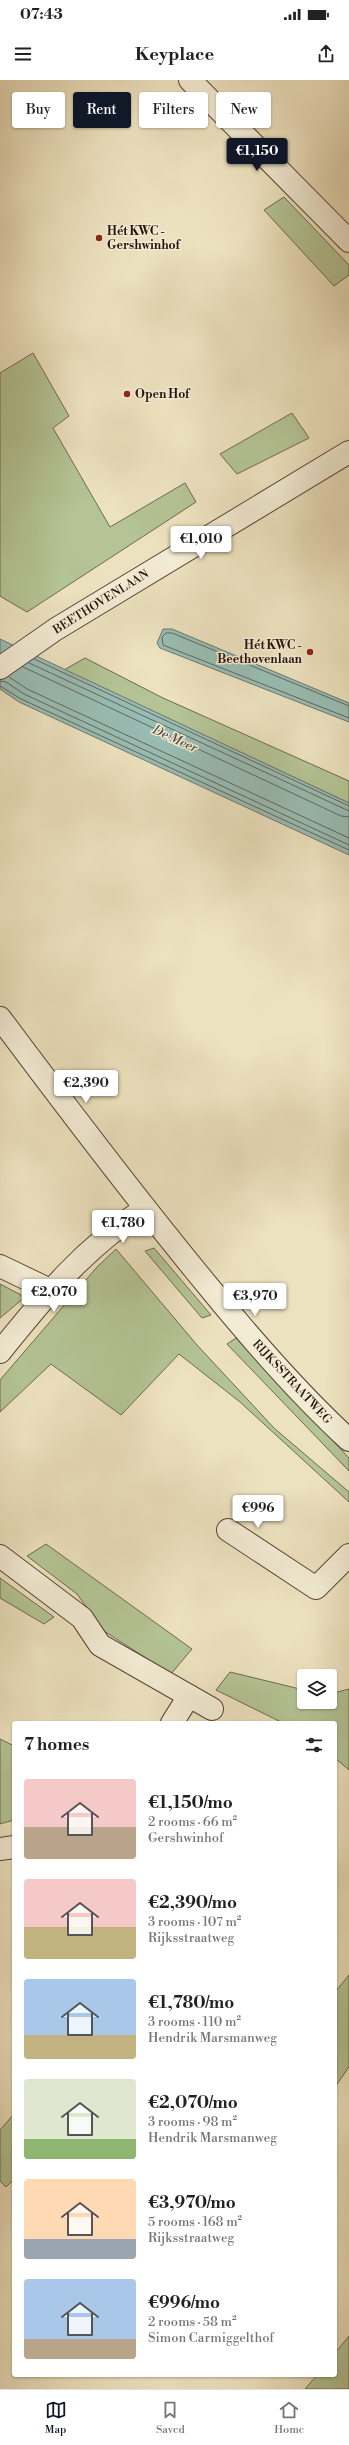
<!DOCTYPE html>
<meta charset="utf-8">
<style>
:root{--surface:#fff;--page:#f6f6f6;--text:#202124;--muted:#757577;--line:#e0e0e0;--accent:#111827}
body{margin:0;font-family:"Libre Bodoni",serif;background:var(--page);color:var(--text);height:100vh;display:flex;flex-direction:column;font-size:15px;white-space:nowrap}
*{box-sizing:border-box;margin:0}
p{font-size:13px;color:var(--muted)}
.icon{flex:none;width:22px;height:22px;fill:none;stroke:currentColor;stroke-width:2;stroke-linecap:round;stroke-linejoin:round}
.map{position:relative;flex:1;overflow:hidden}
.sheet{position:absolute;left:12px;top:1641px;width:325px;height:656px;display:flex;flex-direction:column;background:var(--surface);border-radius:4px;box-shadow:0 1px 3px #0004}
.sheet>*{flex:none}
.top-card{position:absolute;left:12px;top:12px;width:325px;height:36px;display:flex;gap:8px}
.tools{position:absolute;left:297px;top:1589px;display:grid;gap:8px}
.tools a{display:grid;place-items:center;width:40px;height:40px;border-radius:4px;background:var(--surface);box-shadow:0 1px 3px #0004;font-size:20px}
.price{position:absolute;translate:-50% -34px;padding:0 9px;border-radius:4px;background:#fff;color:#222;font-size:13px;line-height:26px;filter:drop-shadow(0 1px 2px #0008)}
.price::after{content:'';position:absolute;left:50%;top:24px;width:12px;height:9px;margin-left:-6px;background:inherit;clip-path:polygon(0 0,100% 0,50% 100%)}
.price.selected{background:var(--accent);color:#fff}
ul{padding:0;list-style:none}
li{display:flex;align-items:center;gap:12px;height:100px;padding:0 12px}
li span{display:grid;place-items:center;flex:none;width:112px;height:80px;border-radius:4px;color:#555}
li>.icon{margin-inline-start:auto}
span .icon{width:48px;height:48px;fill:#fffc;stroke-width:1}
li b{font-size:17px}
h2{display:flex;justify-content:space-between;align-items:center;height:48px;padding:0 12px;font-size:17px}
.chip{padding:0 14px;border-radius:4px;background:var(--surface);box-shadow:0 1px 3px #0004;font-size:14px;line-height:36px}
.chip.selected{background:var(--accent);color:#fff}
.status{display:flex;justify-content:space-between;align-items:center;height:28px;padding:0 20px;background:var(--surface);direction:ltr}
.status svg{height:11px;fill:currentColor}
header{display:flex;justify-content:space-between;align-items:center;height:52px;padding:0 12px;background:var(--surface);font-size:18px;font-weight:700}
.menu{display:flex;justify-content:space-around;align-items:center;height:56px;border-top:1px solid var(--line);background:var(--surface);font-size:11px;color:var(--muted)}
.menu a{display:grid;justify-items:center;gap:2px}
.menu .selected{color:var(--accent)}
.map>svg:first-child{display:block}
.green{fill:#b4c495;stroke:#6e6a4e}
.water{fill:#99bdb4;stroke:#6c786f}
.lines{fill:none;stroke-linecap:round;stroke-linejoin:round}
.shore{stroke:#60675e;stroke-width:1}
.minor-casing{stroke:#594536;stroke-width:24}
.tertiary-casing{stroke:#594536;stroke-width:24}
.minor{stroke:#f3ecd5;stroke-width:22}
.tertiary{stroke:#f3ecd5;stroke-width:22}
.poi-dot{fill:#8f2418;stroke:#f3ecd5;stroke-width:1.5}
.labels{text-anchor:middle;dominant-baseline:central;stroke-width:3;stroke-linejoin:round;paint-order:stroke}
.poi-label{font-size:12px;font-weight:bold;fill:#281108;stroke:#f3ecd5;text-anchor:start}
.street-label{font-size:12px;fill:#281108;stroke:#f3ecd5}
.water-label{font-size:13px;font-style:italic;fill:#504d44;stroke:#f3ecd5}
</style>
<div class="status"><b>07:43</b><svg viewBox="0 0 49 12"><path d="M0 12V9h3v3zM5 12V6h3v6zM10 12V3h3v9zM15 12V0h3v12zM26 1h20v11H26zM47 4h2v5h-2z"/></svg></div>
<header><svg class="icon" aria-label="menu" viewBox="0 0 24 24"><path d="M4 6h16M4 12h16M4 18h16"/></svg>Keyplace<svg class="icon" aria-label="share" viewBox="0 0 24 24"><path d="M12 15V3M7 8l5-5 5 5M5 13v7h14v-7"/></svg></header>
<div class="map">
<svg width="349" height="2309" viewBox="0 0 349 2309">
<rect width="100%" height="100%" fill="#ede2bf"/>
<filter id="stains"><feTurbulence type="fractalNoise" baseFrequency=".005" numOctaves="4"/><feColorMatrix values="0 0 0 0 .2 0 0 0 0 .09 0 0 0 0 .02 0 0 0 .5 -.17"/></filter>
<radialGradient id="worn" r=".72"><stop offset=".6" stop-color="#630" stop-opacity="0"/><stop offset="1" stop-color="#630" stop-opacity=".3"/></radialGradient>
<g class="green">
<polygon points="284,117 349,185 349,195 334,206 264,130"/>
<polygon points="33,273 69,336 53,348 110,447 185,403 196,422 27,532 0,516 0,293"/>
<polygon points="292,333 309,358 237,394 220,374"/>
<polygon points="85,578 163,618 349,701 349,723 64,590"/>
<polygon points="154,1168 211,1235 202,1238 145,1171"/>
<polygon points="116,1169 197,1265 274,1348 349,1412 349,1422 240,1322 179,1274 121,1335 51,1284 0,1332 0,1300 97,1187"/>
<polygon points="0,1204 25,1217 0,1238"/>
<polygon points="236,1258 349,1378 349,1391 227,1264"/>
<polygon points="46,1464 192,1569 171,1594 104,1551 77,1514 27,1476"/>
<polygon points="0,1498 54,1537 44,1544 0,1518"/>
<polygon points="230,1592 304,1610 304,1622 330,1622 330,1614 349,1609 349,1690 335,1678 335,1643 283,1643 216,1610"/>
<polygon points="0,1659 14,1666 14,1740 0,1744"/>
<polygon points="349,1895 349,1987 335,2007 335,1912"/>
<polygon points="14,2034 14,2099 6,2107 0,2101 0,2050"/>
<polygon points="349,2256 349,2309 305,2309 317,2295 335,2295 335,2273"/>
</g>
<g class="water">
<polygon points="163,549 172,549 349,623 349,642 160,568 157,563"/>
<polygon points="0,559 349,723 349,775 19,622 0,609"/>
</g>
<g class="lines">
<g class="shore">
<polyline points="34,579 349,726"/>
<polyline points="29,583 349,731"/>
<polyline points="23,587 341,736 349,737"/>
<polyline points="9,597 27,609 349,758"/>
<polyline points="0,601 6,602 24,614 349,765"/>
<polyline points="0,606 21,619 349,770"/>
<polyline points="349,626 172,553 166,553 162,557 163,565 349,638"/>
</g>
<defs>
<g id="minor">
<polyline points="190,0 349,161"/>
<polyline points="0,588 56,549 349,372"/>
<polyline points="0,1186 50,1210"/>
<path d="M0,1272C46,1215 82,1170 144,1129"/>
<polyline points="228,1450 316,1508 349,1475"/>
<polyline points="0,1476 82,1538 100,1565 212,1629"/>
<polyline points="172,1643 189,1616"/>
<polyline points="0,1769 14,1767"/>
</g>
<path id="tertiary" d="M0,938C68,1029 136,1119 208,1206C252,1260 298,1313 349,1360"/>
</defs>
<use href="#minor" class="minor-casing"/>
<use href="#tertiary" class="tertiary-casing"/>
<use href="#minor" class="minor"/>
<use href="#tertiary" class="tertiary"/>
</g>
<g class="poi-dot">
<circle cx="99" cy="158" r="4"/>
<circle cx="127" cy="314" r="4"/>
<circle cx="310" cy="572" r="4"/>
</g>
<g class="labels">
<g class="poi-label">
<text x="107" y="151">Hét KWC -<tspan x="107" dy="14">Gershwinhof</tspan></text>
<text x="135" y="314">Open Hof</text>
<text x="302" y="565" text-anchor="end">Hét KWC -<tspan x="302" dy="14">Beethovenlaan</tspan></text>
</g>
<g class="street-label">
<text transform="translate(101 522) rotate(-32)">BEETHOVENLAAN</text>
<text transform="translate(292 1302) rotate(47)">RIJKSSTRAATWEG</text>
</g>
<g class="water-label">
<text transform="translate(175 659) rotate(25)">De Meer</text>
</g>
</g>
<rect width="100%" height="100%" filter="url(#stains)"/>
<rect width="100%" height="100%" fill="url(#worn)"/>
</svg>
<div class="tools">
<a><svg class="icon" aria-label="layers" viewBox="0 0 24 24"><path d="M12 4l9 5-9 5-9-5zM3 14l9 5 9-5"/></svg></a>
</div>
<b class="price selected" style="left:257px;top:92px">€1,150</b>
<b class="price" style="left:201px;top:480px">€1,010</b>
<b class="price" style="left:86px;top:1024px">€2,390</b>
<b class="price" style="left:123px;top:1164px">€1,780</b>
<b class="price" style="left:54px;top:1233px">€2,070</b>
<b class="price" style="left:255px;top:1237px">€3,970</b>
<b class="price" style="left:258px;top:1449px">€996</b>
<div class="top-card">
<a class="chip">Buy</a>
<a class="chip selected">Rent</a>
<a class="chip">Filters</a>
<a class="chip">New</a>
</div>
<section class="sheet">
<h2>7 homes<svg class="icon" aria-label="filters" viewBox="0 0 24 24"><path d="M4 7h16M4 17h16"/><circle cx="9" cy="7" r="2"/><circle cx="15" cy="17" r="2"/></svg></h2>
<ul>
<li><span style="background:linear-gradient(#f6c9c9 60%,#b9a48a 0)"><svg class="icon" aria-label="home" viewBox="0 0 24 24"><path d="M3 11l9-7 9 7M6 9v11h12V9"/></svg></span><div><b>€1,150/mo</b><p>2 rooms · 66 m²</p><p>Gershwinhof</p></div></li>
<li><span style="background:linear-gradient(#f6c9c9 60%,#c2b280 0)"><svg class="icon" aria-label="home" viewBox="0 0 24 24"><path d="M3 11l9-7 9 7M6 9v11h12V9"/></svg></span><div><b>€2,390/mo</b><p>3 rooms · 107 m²</p><p>Rijksstraatweg</p></div></li>
<li><span style="background:linear-gradient(#a9c7e8 70%,#c2b280 0)"><svg class="icon" aria-label="home" viewBox="0 0 24 24"><path d="M3 11l9-7 9 7M6 9v11h12V9"/></svg></span><div><b>€1,780/mo</b><p>3 rooms · 110 m²</p><p>Hendrik Marsmanweg</p></div></li>
<li><span style="background:linear-gradient(#dfe7d0 75%,#8fb573 0)"><svg class="icon" aria-label="home" viewBox="0 0 24 24"><path d="M3 11l9-7 9 7M6 9v11h12V9"/></svg></span><div><b>€2,070/mo</b><p>3 rooms · 98 m²</p><p>Hendrik Marsmanweg</p></div></li>
<li><span style="background:linear-gradient(#ffd9b3 75%,#9aa5b1 0)"><svg class="icon" aria-label="home" viewBox="0 0 24 24"><path d="M3 11l9-7 9 7M6 9v11h12V9"/></svg></span><div><b>€3,970/mo</b><p>5 rooms · 168 m²</p><p>Rijksstraatweg</p></div></li>
<li><span style="background:linear-gradient(#a9c7e8 75%,#b9a48a 0)"><svg class="icon" aria-label="home" viewBox="0 0 24 24"><path d="M3 11l9-7 9 7M6 9v11h12V9"/></svg></span><div><b>€996/mo</b><p>2 rooms · 58 m²</p><p>Simon Carmiggelthof</p></div></li>
</ul>
</section>
</div>
<nav class="menu">
<a class="selected"><svg class="icon" aria-label="map" viewBox="0 0 24 24"><path d="M3 6l6-2 6 2 6-2v14l-6 2-6-2-6 2zM9 4v14M15 6v14"/></svg>Map</a>
<a><svg class="icon" aria-label="saved" viewBox="0 0 24 24"><path d="M7 4h10v16l-5-4-5 4z"/></svg>Saved</a>
<a><svg class="icon" aria-label="home" viewBox="0 0 24 24"><path d="M3 11l9-7 9 7M6 9v11h12V9"/></svg>Home</a>
</nav>
